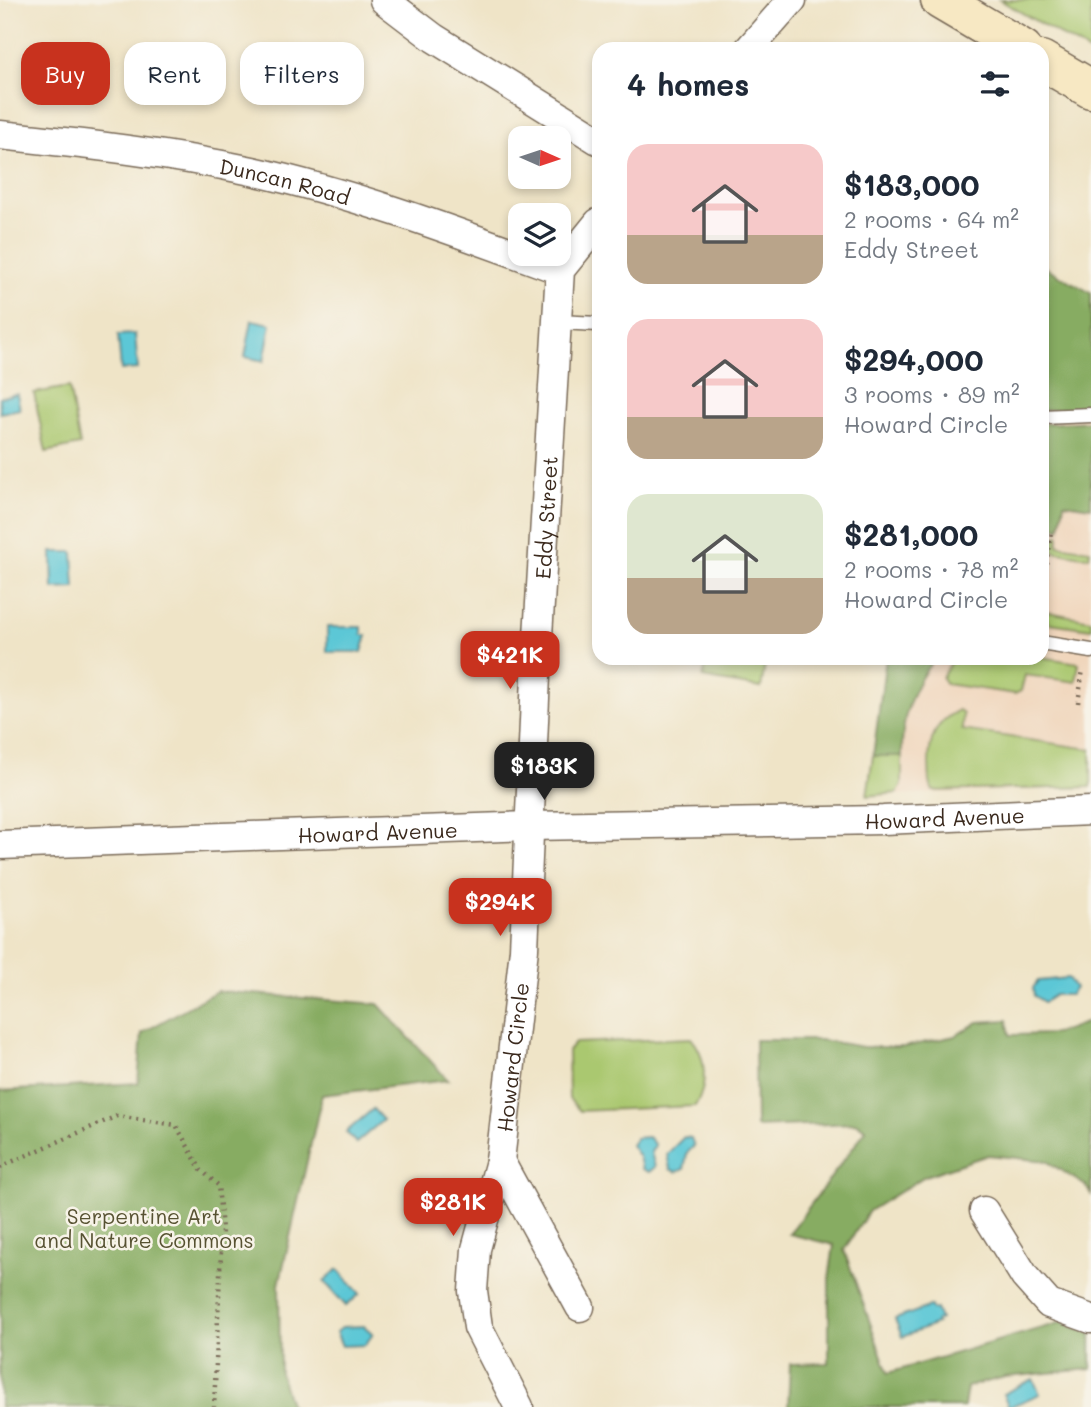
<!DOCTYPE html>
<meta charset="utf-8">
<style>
:root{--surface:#fff;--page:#f2f2f3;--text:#1f2937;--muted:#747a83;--accent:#c8321e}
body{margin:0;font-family:Mali,sans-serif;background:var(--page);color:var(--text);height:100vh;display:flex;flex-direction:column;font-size:26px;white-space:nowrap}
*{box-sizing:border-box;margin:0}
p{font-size:23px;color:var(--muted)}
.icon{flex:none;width:38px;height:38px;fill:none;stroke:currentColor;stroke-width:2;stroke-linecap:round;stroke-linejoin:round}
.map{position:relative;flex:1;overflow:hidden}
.side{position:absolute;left:592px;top:42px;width:457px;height:623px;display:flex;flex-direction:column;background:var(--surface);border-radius:21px;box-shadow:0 4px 10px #0003}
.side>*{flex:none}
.banner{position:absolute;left:21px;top:42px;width:466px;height:63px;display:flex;gap:14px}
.needle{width:46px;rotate:93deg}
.controls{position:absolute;left:508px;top:126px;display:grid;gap:14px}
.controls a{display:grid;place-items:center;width:63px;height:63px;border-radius:14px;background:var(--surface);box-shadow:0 4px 10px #0003;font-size:35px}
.price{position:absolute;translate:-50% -60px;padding:0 16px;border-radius:14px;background:var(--accent);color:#fff;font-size:23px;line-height:46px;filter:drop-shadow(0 2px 4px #0008)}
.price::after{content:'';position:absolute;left:50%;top:42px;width:21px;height:16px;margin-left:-10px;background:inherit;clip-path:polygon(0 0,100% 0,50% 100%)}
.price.active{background:#222;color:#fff}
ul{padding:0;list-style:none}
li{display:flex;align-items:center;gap:21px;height:175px;padding:0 35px}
li span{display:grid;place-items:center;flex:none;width:196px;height:140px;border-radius:21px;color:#555}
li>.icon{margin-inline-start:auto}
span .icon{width:84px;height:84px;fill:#fffc;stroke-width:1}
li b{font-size:30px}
h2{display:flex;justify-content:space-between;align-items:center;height:84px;padding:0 35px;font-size:30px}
.pill{padding:0 24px;border-radius:21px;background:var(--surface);box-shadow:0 4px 10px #0003;font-size:24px;line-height:63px}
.pill.active{background:var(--accent);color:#fff}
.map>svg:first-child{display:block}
.built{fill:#f0d6bc}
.green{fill:#aac870;stroke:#727947;stroke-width:2}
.forest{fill:#87ac62;stroke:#616b40;stroke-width:2}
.water{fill:#5cc7d6;stroke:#4c787a;stroke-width:2}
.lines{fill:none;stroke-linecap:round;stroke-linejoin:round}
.lane-casing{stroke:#7a6b59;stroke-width:17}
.street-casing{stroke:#7a6b59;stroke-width:31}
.secondary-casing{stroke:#7a6b59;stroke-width:41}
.path{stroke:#7a6b59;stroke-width:4.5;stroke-dasharray:2 5;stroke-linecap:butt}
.lane{stroke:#fff;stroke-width:14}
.street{stroke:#fff;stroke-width:28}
.secondary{stroke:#f7e8c3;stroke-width:38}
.labels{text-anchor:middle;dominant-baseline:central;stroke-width:5;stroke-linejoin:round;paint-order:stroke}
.street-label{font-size:21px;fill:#3b2a1e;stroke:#f7f3e8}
.park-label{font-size:21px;fill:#575232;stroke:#f7f3e8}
</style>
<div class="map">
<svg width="1091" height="1407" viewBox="0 0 1091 1407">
<rect width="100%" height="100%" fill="#f7f3e8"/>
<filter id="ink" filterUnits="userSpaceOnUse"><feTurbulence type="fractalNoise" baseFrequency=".0143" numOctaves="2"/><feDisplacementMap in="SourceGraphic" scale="14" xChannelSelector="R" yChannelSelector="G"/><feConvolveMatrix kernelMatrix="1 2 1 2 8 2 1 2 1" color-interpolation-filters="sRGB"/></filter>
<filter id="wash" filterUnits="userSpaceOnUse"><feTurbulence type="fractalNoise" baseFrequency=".00686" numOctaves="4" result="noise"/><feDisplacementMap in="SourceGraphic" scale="28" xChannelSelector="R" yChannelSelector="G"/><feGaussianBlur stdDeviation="1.57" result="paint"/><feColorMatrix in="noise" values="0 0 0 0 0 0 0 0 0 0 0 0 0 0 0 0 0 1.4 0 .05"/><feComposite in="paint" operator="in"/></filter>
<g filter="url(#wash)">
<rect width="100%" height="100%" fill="#efe4c7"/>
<polygon class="built" points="1041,265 1091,293 1091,787 867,796 886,658 1041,658"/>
<g class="green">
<polygon points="1000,0 1091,0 1091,53"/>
<polygon points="69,387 80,445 46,452 34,393"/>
<polygon points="1041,509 1050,524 1041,577"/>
<polygon points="1059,535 1058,545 1090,550 1089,557 1052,551 1054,537"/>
<polygon points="1043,611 1091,620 1091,629 1050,623 1044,618"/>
<polygon points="1041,657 1079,663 1076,682 1025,675 1021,691 1015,694 946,684 942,678 953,658"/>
<polygon points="707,658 766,658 761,688 703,678"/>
<path d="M959,710L963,713L962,730L1091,749V787L933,791C928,783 930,774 929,764C929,739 935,722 959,710Z"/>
<polygon points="873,756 902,756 902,785 897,793 867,796"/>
<path d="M691,1038C707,1055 708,1087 695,1106L580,1111L569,1099L568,1051L575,1043Z"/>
</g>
<g class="forest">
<polygon points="1041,265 1091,293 1091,408 1041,410"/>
<polygon points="1091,421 1091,507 1064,503 1060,529 1050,524 1041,509 1041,424"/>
<path d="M886,658H935C911,688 901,718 902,756H873Z"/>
<polygon points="217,991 378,1004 448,1080 322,1095 279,1285 280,1373 291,1407 0,1407 0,1091 138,1083 142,1033"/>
<polygon points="1007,1020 1010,1035 1055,1034 1091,1021 1091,1194 1086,1186 1046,1161 988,1155 925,1176 869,1211 844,1250 888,1373 1062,1322 1091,1334 1091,1369 1005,1377 967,1387 964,1407 788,1407 790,1364 829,1363 829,1279 834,1245 789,1234 866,1130 857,1123 756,1127 755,1040 821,1040 863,1047 904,1047 955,1036 978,1022"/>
</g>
<g class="water">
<polygon points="252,320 271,324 264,361 245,357"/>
<polygon points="135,334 138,369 121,370 118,335"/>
<polygon points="17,394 20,409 0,413 0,397"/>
<polygon points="52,552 73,552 75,588 53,589"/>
<polygon points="327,627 362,627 362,635 367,635 362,652 327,652"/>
<polygon points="1068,978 1075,988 1070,995 1055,995 1044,1002 1034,996 1033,988 1038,981"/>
<polygon points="373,1109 383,1120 356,1143 346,1132"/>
<polygon points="648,1137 655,1145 651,1152 655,1167 649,1172 642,1169 639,1157 631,1145 636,1138"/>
<polygon points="684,1137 691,1138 694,1146 687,1153 684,1169 676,1172 670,1169 667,1154"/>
<polygon points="338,1269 360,1294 346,1306 324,1281"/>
<polygon points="931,1306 932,1310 936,1309 940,1319 936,1321 937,1324 902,1337 895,1319"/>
<polygon points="364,1326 373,1334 365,1345 342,1346 336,1332 342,1327"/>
<polygon points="1033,1379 1040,1394 1009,1407 1003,1394"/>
</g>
</g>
<g filter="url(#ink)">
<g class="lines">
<defs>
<g id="lane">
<polyline points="558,322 598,324"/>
<polyline points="1041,417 1091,415"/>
<polyline points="1041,643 1091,651"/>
</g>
<g id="street">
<polyline points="384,0 434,38 598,140"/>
<polyline points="749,49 792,0"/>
<path id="s1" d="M0,135C85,144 168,153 252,171C356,194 459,233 560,270"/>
<path id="s2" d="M0,845L529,826L883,820L1091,811"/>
<polyline points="500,1161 580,1307"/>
<polyline points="984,1211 1025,1277 1049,1304 1091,1319"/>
<path id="s3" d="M519,1407L478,1327L473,1291L476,1249L500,1161L524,949L537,653L560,270L598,223"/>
</g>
<g id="secondary">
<polyline points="940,0 1023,49"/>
<polyline points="1041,60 1091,89"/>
</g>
</defs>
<use href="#lane" class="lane-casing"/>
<use href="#street" class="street-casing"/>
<use href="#secondary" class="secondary-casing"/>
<g class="path">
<polyline points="1041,598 1051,531"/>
<polyline points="1078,703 1083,669"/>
<polyline points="0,1167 117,1116 176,1125 201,1170 218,1185 222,1229 214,1407"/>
</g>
<use href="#lane" class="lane"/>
<use href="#street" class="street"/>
<use href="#secondary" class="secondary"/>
</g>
</g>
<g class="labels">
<g class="street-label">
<text stroke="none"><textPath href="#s1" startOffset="289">Duncan Road</textPath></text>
<text stroke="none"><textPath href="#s3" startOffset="905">Eddy Street</textPath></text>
<text stroke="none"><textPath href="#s2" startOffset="945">Howard Avenue</textPath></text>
<text stroke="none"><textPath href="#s2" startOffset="378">Howard Avenue</textPath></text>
<text stroke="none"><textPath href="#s3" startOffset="364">Howard Circle</textPath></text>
</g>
<g class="park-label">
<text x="144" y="1215">Serpentine Art<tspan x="144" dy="24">and Nature Commons</tspan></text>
</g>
</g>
</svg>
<div class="controls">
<a><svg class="needle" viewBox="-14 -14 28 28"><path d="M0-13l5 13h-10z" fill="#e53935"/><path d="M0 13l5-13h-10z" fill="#747a83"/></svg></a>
<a><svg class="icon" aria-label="layers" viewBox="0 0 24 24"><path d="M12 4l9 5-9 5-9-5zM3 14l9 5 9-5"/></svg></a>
</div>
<b class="price" style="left:510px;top:691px">$421K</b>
<b class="price active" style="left:544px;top:802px">$183K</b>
<b class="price" style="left:500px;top:938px">$294K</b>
<b class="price" style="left:453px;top:1238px">$281K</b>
<div class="banner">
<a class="pill active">Buy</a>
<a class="pill">Rent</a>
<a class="pill">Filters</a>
</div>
<section class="side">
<h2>4 homes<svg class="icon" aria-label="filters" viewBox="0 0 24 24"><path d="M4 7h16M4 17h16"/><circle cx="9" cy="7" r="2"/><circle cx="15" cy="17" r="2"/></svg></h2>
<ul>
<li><span style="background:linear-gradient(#f6c9c9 65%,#b9a48a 0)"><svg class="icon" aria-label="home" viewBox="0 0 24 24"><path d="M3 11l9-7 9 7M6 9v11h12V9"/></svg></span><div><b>$183,000</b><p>2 rooms · 64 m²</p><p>Eddy Street</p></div></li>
<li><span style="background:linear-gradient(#f6c9c9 70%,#b9a48a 0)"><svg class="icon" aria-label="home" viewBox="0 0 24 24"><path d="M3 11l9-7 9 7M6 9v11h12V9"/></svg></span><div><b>$294,000</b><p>3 rooms · 89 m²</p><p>Howard Circle</p></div></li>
<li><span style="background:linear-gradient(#dfe7d0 60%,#b9a48a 0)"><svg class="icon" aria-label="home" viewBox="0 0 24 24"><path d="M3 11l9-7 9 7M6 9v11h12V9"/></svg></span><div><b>$281,000</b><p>2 rooms · 78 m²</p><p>Howard Circle</p></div></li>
</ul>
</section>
</div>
